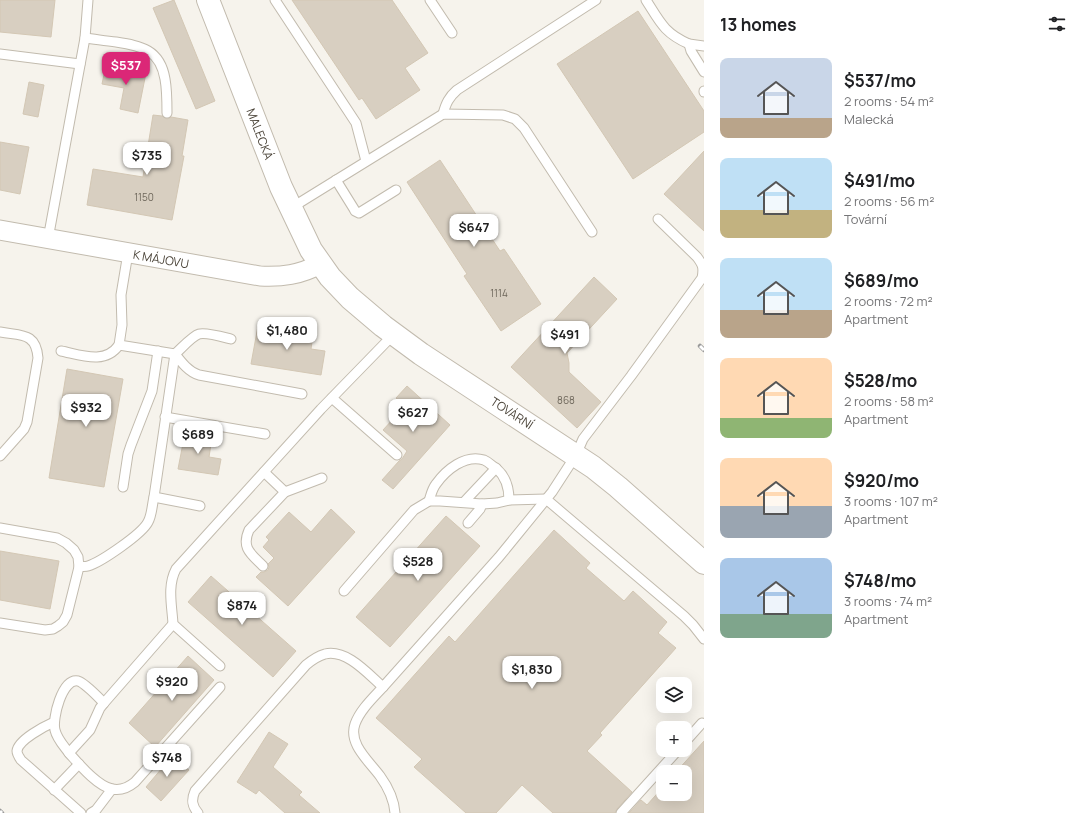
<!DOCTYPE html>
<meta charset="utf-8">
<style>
:root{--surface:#fff;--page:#f6f6f6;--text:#202124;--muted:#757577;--accent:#db2777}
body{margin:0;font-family:Manrope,sans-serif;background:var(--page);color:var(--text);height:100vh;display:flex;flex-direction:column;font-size:15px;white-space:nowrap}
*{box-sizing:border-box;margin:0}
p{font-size:13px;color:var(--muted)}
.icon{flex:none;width:22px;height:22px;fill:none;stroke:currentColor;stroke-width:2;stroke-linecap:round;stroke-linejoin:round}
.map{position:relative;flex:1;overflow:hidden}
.panel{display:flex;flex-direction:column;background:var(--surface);width:380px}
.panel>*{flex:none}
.buttons{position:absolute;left:656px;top:677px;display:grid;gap:8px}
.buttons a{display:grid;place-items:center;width:36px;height:36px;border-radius:8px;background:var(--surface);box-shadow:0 4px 16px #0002;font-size:20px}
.price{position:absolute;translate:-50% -34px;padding:0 9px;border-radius:8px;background:#fff;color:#222;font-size:13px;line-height:26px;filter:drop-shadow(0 1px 2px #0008)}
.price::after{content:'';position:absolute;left:50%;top:24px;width:12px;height:9px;margin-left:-6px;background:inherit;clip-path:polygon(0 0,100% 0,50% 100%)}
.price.active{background:var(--accent);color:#fff}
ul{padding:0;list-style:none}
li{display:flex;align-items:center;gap:12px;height:100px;padding:0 16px}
li span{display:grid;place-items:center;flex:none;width:112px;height:80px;border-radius:8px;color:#555}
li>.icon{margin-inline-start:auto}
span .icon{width:48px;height:48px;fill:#fffc;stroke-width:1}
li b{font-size:17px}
h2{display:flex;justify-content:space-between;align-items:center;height:48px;padding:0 16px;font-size:17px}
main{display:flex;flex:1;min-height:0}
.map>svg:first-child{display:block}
.building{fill:#d8cfc1;stroke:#d3c7b4}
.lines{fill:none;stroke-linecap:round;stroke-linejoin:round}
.service-casing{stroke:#c2bbae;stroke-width:11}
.minor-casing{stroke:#c2bbae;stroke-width:21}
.tertiary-casing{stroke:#c2bbae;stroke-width:24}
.service{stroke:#fff;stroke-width:9}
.minor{stroke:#fff;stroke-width:19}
.tertiary{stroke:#fff;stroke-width:22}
.rail-casing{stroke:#9a9a9a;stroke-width:4.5}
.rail{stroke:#fff;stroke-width:3;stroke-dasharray:9;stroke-linecap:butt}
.labels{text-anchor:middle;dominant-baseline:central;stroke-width:3.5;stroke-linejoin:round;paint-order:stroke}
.number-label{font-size:10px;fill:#6e675b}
.street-label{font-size:12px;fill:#4b4439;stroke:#fff}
</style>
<main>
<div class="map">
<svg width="704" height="813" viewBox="0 0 704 813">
<rect width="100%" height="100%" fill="#f6f3ec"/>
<g class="building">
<polygon points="0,0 55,0 51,37 0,32"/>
<polygon points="174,0 215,101 196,109 153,8"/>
<polygon points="292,0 392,0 428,53 405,68 420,90 376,119 362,98 359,100"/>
<polygon points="638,11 704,111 704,132 633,179 557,64"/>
<polygon points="106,65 127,69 127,68 146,73 138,113 120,109 124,88 102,84"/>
<polygon points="29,82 44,85 38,117 23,114"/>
<polygon points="153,115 162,116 167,119 171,117 188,120 182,156 184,156 172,220 87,205 93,169 143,177"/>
<polygon points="0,142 29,147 20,194 0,190"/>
<polygon points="704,151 704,231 664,194"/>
<polygon points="440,160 500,251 504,249 541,304 501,331 464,276 467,274 407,182"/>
<polygon points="594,277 617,299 567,353 569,363 569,372 601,402 577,428 511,367"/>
<polygon points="258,326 313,335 311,349 325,351 321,375 251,364"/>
<polygon points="67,369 123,379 104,487 49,478"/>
<polygon points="407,386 450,425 393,489 382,480 399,461 402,459 407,451 383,430 405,406 396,398"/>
<polygon points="185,433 212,438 209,457 221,459 218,475 178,469"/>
<polygon points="331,509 355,532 288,606 256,577 261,572 264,572 268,570 269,567 268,564 274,558 263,547 269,540 266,537 289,512 311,532"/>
<polygon points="446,516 480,546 390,647 356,617"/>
<polygon points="554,530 590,563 586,568 624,601 633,591 667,622 658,633 676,648 600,733 602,735 587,751 632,792 617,809 615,813 553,813 522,785 496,813 466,813 414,767 422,759 376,718 449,636 455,642"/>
<polygon points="0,551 59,561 50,609 0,600"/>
<polygon points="211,576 296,651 273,677 188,602"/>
<polygon points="188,656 214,680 155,747 129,723"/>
<polygon points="269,732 288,744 273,767 302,792 299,795 320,813 285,813 259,790 256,794 237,782"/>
<polygon points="704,741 704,813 629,813 641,800 647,805 663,787 663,794 685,794 685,772 676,772"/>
<polygon points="173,755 189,770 161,801 146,787"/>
</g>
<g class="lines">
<defs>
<g id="service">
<polyline points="275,0 356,123 366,161"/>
<polyline points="430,0 452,33"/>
<path d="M646,0C660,22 664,33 689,44"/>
<path d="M85,38C95,39 105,41 116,42C141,46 160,49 165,79C167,90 167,101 167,113"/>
<polyline points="704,46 689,44 691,51 704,72"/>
<polyline points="0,54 80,64"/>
<polyline points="704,92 704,91"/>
<path d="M443,114C446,103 449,97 457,90L596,0"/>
<polyline points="336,180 354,209 355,211 359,213 396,190"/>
<polyline points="291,208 443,114 503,115 515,119 524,128 592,232"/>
<polyline points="48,239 85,38 88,0"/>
<path d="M128,253L121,295L122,325L119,345L175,354C181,349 192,336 199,334C206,332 223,337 231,339"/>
<path d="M0,332C21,336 36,332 38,358L27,422L24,429L0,456"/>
<path d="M61,351C81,355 105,365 119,345"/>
<path d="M175,354C182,363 189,372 199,375L302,394"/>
<polyline points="332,398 397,455"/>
<polyline points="165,417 265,434"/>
<polyline points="264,472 285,492"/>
<polyline points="123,487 128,454 131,445 152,391 158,351"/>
<polyline points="154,497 200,506"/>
<path d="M429,501C431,495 432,489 436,484C446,470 465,454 484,460C489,462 492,466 497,469C506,477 509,488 509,500"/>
<polyline points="464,502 496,468"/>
<polyline points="468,523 480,509 482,504"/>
<polyline points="0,528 57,538 66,543 74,550 78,557 79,567 67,615 63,622 58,626 53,629 45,630 0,623"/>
<path d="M263,566C251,554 241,548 249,530L285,492L322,478"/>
<path d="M79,567C82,566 85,567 88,566C101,562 142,534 148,522C152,515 152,505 154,497L175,354"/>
<polyline points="344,591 414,510 429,501 440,501 482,504 497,503 509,500 546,499 684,616 693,625 704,639"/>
<path d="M173,624L104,703L100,708L90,730L69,753C79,764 97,786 112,789C121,791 129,787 135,782L220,687"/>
<path d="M220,666L173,624C172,606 167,586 176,569L321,409L394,334"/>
<path d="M383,687C373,698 360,710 355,724C348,744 369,761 380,776C388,787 394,800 395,813"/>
<path d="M54,722C45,726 18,740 17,751C17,754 19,757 21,760L81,813"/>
<polyline points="685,742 702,723"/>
<path d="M69,753C64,746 57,739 55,730C52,719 62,678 78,681C85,683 98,697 104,703"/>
<polyline points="54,790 79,764"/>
<polyline points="91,813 96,810 112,789"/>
<path d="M198,813C192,806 191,800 195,791L306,665C312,660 318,656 325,654C347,649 368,674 383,687L499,557L552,492L576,455L583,439L631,376L702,278C704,268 703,265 697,257L658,219"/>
<polyline points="621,813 678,750"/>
</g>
<path id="minor" d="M0,230L260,276C282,277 300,275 320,264"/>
<polyline id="tertiary" points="208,0 281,187 311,250 330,277 350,298 383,326 421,354 593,467 618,487 704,563"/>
</defs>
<use href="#service" class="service-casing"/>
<use href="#minor" class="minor-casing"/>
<use href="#tertiary" class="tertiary-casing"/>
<use href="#service" class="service"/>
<use href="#minor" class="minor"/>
<use href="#tertiary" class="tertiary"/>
<defs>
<g id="rail">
<polyline points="700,346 704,350"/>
<polyline points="0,811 2,813"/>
</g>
</defs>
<use href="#rail" class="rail-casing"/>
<use href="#rail" class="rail"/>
</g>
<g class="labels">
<g class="number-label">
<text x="144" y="197">1150</text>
<text x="499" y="293">1114</text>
<text x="566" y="400">868</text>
</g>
<g class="street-label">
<text transform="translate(260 134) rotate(69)">MALECKÁ</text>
<text transform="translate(161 259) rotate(10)">K MÁJOVU</text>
<text transform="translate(512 413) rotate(33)">TOVÁRNÍ</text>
</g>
</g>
</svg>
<div class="buttons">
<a><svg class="icon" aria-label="layers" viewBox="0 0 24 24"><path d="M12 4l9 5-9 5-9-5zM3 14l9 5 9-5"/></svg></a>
<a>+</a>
<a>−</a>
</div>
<b class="price active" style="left:126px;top:86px">$537</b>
<b class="price" style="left:147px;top:176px">$735</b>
<b class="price" style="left:474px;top:248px">$647</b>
<b class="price" style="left:287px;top:351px">$1,480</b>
<b class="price" style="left:565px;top:355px">$491</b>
<b class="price" style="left:86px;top:428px">$932</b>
<b class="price" style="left:413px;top:433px">$627</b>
<b class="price" style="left:198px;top:455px">$689</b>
<b class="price" style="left:418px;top:582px">$528</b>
<b class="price" style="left:242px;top:626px">$874</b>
<b class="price" style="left:532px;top:690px">$1,830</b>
<b class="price" style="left:172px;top:702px">$920</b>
<b class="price" style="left:167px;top:778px">$748</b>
</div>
<section class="panel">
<h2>13 homes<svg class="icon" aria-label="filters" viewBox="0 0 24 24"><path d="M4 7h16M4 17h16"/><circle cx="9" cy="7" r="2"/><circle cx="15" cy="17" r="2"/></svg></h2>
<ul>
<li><span style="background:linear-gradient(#c9d6e8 75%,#b9a48a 0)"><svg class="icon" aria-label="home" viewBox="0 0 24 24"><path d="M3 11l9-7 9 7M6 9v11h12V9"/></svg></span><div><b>$537/mo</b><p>2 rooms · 54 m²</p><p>Malecká</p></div></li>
<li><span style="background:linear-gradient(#bfe0f5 65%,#c2b280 0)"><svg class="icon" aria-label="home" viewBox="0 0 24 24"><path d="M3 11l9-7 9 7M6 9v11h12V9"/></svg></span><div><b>$491/mo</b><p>2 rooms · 56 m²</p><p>Tovární</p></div></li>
<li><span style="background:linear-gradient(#bfe0f5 65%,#b9a48a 0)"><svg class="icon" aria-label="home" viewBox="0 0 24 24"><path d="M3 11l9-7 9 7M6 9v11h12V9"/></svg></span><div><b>$689/mo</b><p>2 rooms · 72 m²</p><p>Apartment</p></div></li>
<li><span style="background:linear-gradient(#ffd9b3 75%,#8fb573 0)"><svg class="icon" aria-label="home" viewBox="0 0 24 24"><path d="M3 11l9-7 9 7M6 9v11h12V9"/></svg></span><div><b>$528/mo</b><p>2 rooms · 58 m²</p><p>Apartment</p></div></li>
<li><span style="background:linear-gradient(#ffd9b3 60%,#9aa5b1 0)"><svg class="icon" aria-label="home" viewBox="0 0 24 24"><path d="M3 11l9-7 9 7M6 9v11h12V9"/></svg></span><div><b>$920/mo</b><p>3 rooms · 107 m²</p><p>Apartment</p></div></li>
<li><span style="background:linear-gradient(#a9c7e8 70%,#7fa58c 0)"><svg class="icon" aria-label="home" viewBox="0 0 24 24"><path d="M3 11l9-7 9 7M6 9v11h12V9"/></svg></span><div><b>$748/mo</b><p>3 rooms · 74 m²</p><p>Apartment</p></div></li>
</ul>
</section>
</main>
